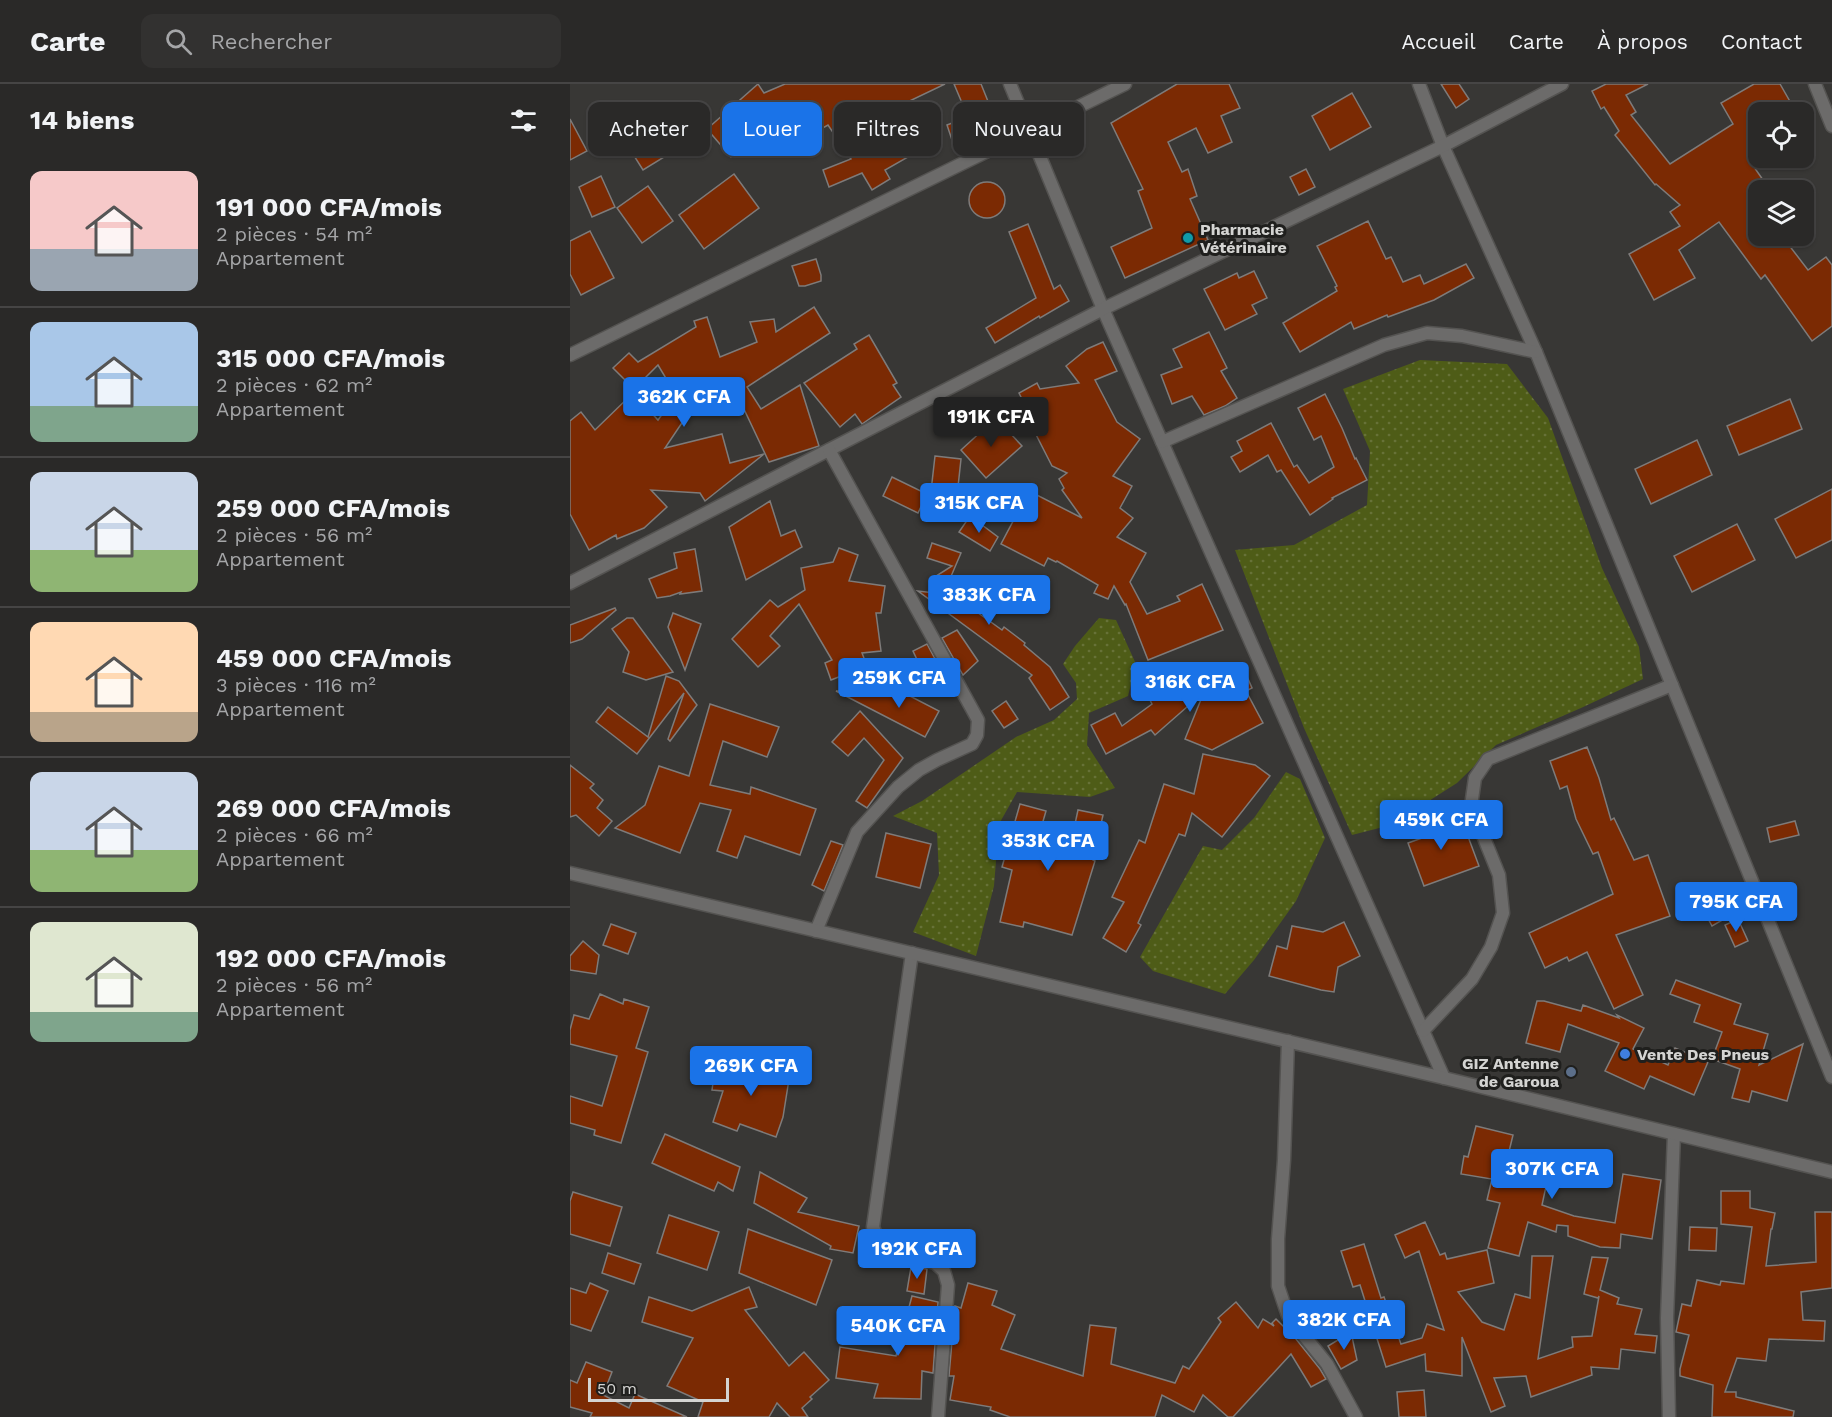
<!DOCTYPE html>
<html lang="fr">
<meta charset="utf-8">
<style>
:root{--surface:#2a2928;--page:#323130;--text:#f1f3f6;--muted:#a5a6a8;--line:#464545;--accent:#1a73e8}
body{margin:0;font-family:"Work Sans",sans-serif;background:var(--page);color:var(--text);height:100vh;display:flex;flex-direction:column;font-size:22px;white-space:nowrap}
*{box-sizing:border-box;margin:0}
p{font-size:20px;color:var(--muted)}
.icon{flex:none;width:33px;height:33px;fill:none;stroke:currentColor;stroke-width:2;stroke-linecap:round;stroke-linejoin:round}
.map{position:relative;flex:1;overflow:hidden}
.details{display:flex;flex-direction:column;background:var(--surface);width:570px}
.details>*{flex:none}
.guide{position:absolute;left:18px;top:18px;width:570px;height:54px;display:flex;gap:12px}
.fabs{position:absolute;left:1178px;top:18px;display:grid;gap:12px}
.fabs a{display:grid;place-items:center;width:66px;height:66px;border-radius:12px;background:var(--surface);box-shadow:0 2px 4px #0004,0 0 0 2px var(--line);font-size:30px}
.scale{position:absolute;left:18px;bottom:15px;width:141px;box-sizing:border-box;padding-left:6px;border:3px solid #d4d4d2;border-top:0;font-size:16px;line-height:21px;white-space:nowrap;color:#d4d4d2;-webkit-text-stroke:4px #1f1f1d;paint-order:stroke}
.price{position:absolute;translate:-50% -51px;padding:0 14px;border-radius:6px;background:var(--accent);color:#fff;font-size:20px;line-height:39px;filter:drop-shadow(0 2px 3px #0008)}
.price::after{content:'';position:absolute;left:50%;top:36px;width:18px;height:14px;margin-left:-9px;background:inherit;clip-path:polygon(0 0,100% 0,50% 100%)}
.price.on{background:#222;color:#fff}
ul{padding:0;list-style:none}
li{display:flex;align-items:center;gap:18px;height:150px;padding:0 30px}
li+li{border-top:2px solid var(--line)}
li span{display:grid;place-items:center;flex:none;width:168px;height:120px;border-radius:12px;color:#555}
li>.icon{margin-inline-start:auto}
span .icon{width:72px;height:72px;fill:#fffc;stroke-width:1}
li b{font-size:26px}
h2{display:flex;justify-content:space-between;align-items:center;height:72px;padding:0 30px;font-size:26px}
.tag{padding:0 21px;border-radius:12px;background:var(--surface);box-shadow:0 2px 4px #0004,0 0 0 2px var(--line);font-size:21px;line-height:54px}
.tag.on{background:var(--accent);color:#fff}
header{display:flex;align-items:center;gap:36px;box-sizing:border-box;height:84px;padding:0 30px;background:var(--surface);border-bottom:2px solid var(--line)}
header strong{font-size:28px}
nav{display:flex;gap:33px;margin-inline-start:auto;font-size:21px}
.search{width:420px;height:54px;background:var(--page);display:flex;align-items:center;gap:15px;box-sizing:border-box;padding:0 21px;border-radius:12px;color:var(--muted);font-size:22px}
main{display:flex;flex:1;min-height:0}
.map>svg:first-child{display:block}
.grass{fill:url(#grass-dots)}
.building{fill:#7b2a03;stroke:#7e7b7a;stroke-width:1.5}
.lines{fill:none;stroke-linecap:round;stroke-linejoin:round}
.minor-casing{stroke:#545351;stroke-width:15}
.tertiary-casing{stroke:#545351;stroke-width:15}
.minor{stroke:#6c6b6a;stroke-width:12}
.tertiary{stroke:#6c6b6a;stroke-width:12}
.culture-dot{fill:#0f9aa8;stroke:#1f1f1d;stroke-width:2}
.shop-dot{fill:#3f7fe0;stroke:#1f1f1d;stroke-width:2}
.service-dot{fill:#5c6f8a;stroke:#1f1f1d;stroke-width:2}
.labels{text-anchor:middle;dominant-baseline:central;stroke-width:6;stroke-linejoin:round;paint-order:stroke}
.poi-label{font-size:16px;font-weight:bold;fill:#d4d4d2;stroke:#1f1f1d;text-anchor:start}
</style>
<header>
<strong>Carte</strong>
<div class="search"><svg class="icon" aria-label="search" viewBox="0 0 24 24"><circle cx="10" cy="10" r="6"/><path d="M15 15l6 6"/></svg>Rechercher</div>
<nav><a>Accueil</a><a>Carte</a><a>À propos</a><a>Contact</a></nav>
</header>
<main>
<section class="details">
<h2>14 biens<svg class="icon" aria-label="filters" viewBox="0 0 24 24"><path d="M4 7h16M4 17h16"/><circle cx="9" cy="7" r="2"/><circle cx="15" cy="17" r="2"/></svg></h2>
<ul>
<li><span style="background:linear-gradient(#f6c9c9 65%,#9aa5b1 0)"><svg class="icon" aria-label="home" viewBox="0 0 24 24"><path d="M3 11l9-7 9 7M6 9v11h12V9"/></svg></span><div><b>191 000 CFA/mois</b><p>2 pièces · 54 m²</p><p>Appartement</p></div></li>
<li><span style="background:linear-gradient(#a9c7e8 70%,#7fa58c 0)"><svg class="icon" aria-label="home" viewBox="0 0 24 24"><path d="M3 11l9-7 9 7M6 9v11h12V9"/></svg></span><div><b>315 000 CFA/mois</b><p>2 pièces · 62 m²</p><p>Appartement</p></div></li>
<li><span style="background:linear-gradient(#c9d6e8 65%,#8fb573 0)"><svg class="icon" aria-label="home" viewBox="0 0 24 24"><path d="M3 11l9-7 9 7M6 9v11h12V9"/></svg></span><div><b>259 000 CFA/mois</b><p>2 pièces · 56 m²</p><p>Appartement</p></div></li>
<li><span style="background:linear-gradient(#ffd9b3 75%,#b9a48a 0)"><svg class="icon" aria-label="home" viewBox="0 0 24 24"><path d="M3 11l9-7 9 7M6 9v11h12V9"/></svg></span><div><b>459 000 CFA/mois</b><p>3 pièces · 116 m²</p><p>Appartement</p></div></li>
<li><span style="background:linear-gradient(#c9d6e8 65%,#8fb573 0)"><svg class="icon" aria-label="home" viewBox="0 0 24 24"><path d="M3 11l9-7 9 7M6 9v11h12V9"/></svg></span><div><b>269 000 CFA/mois</b><p>2 pièces · 66 m²</p><p>Appartement</p></div></li>
<li><span style="background:linear-gradient(#dfe7d0 75%,#7fa58c 0)"><svg class="icon" aria-label="home" viewBox="0 0 24 24"><path d="M3 11l9-7 9 7M6 9v11h12V9"/></svg></span><div><b>192 000 CFA/mois</b><p>2 pièces · 56 m²</p><p>Appartement</p></div></li>
</ul>
</section>
<div class="map">
<svg width="1262" height="1333" viewBox="0 0 1262 1333">
<defs>
<pattern id="grass-dots" width="8" height="8" patternUnits="userSpaceOnUse" patternTransform="scale(1.5)"><rect width="8" height="8" fill="#4e5c17"/><path d="M2 2h.1M6 6h.1" fill="none" stroke="#677238" stroke-width="1.8" stroke-linecap="round"/></pattern>
</defs>
<rect width="100%" height="100%" fill="#383735"/>
<g class="grass">
<polygon points="850,276 937,280 978,334 1032,484 1069,563 1073,595 1011,624 926,661 887,699 821,741 782,751 734,644 665,466 724,461 797,421 800,367 773,305"/>
<polygon points="529,534 546,536 566,580 558,612 519,629 517,661 545,704 520,713 447,708 429,740 424,802 406,872 343,848 369,791 367,749 323,732 352,717 446,653 484,636 507,615 506,599 493,580 505,562"/>
<polygon points="716,688 730,695 755,754 726,817 684,876 655,910 583,887 570,873 633,762 652,766 684,734"/>
</g>
<g class="building">
<polygon points="188,0 194,9 215,0 375,0 329,22 342,40 333,46 345,69 315,86 320,95 302,106 292,89 259,103 253,86 281,75 258,41 224,60 208,31 170,57 174,62 161,73 137,45"/>
<polygon points="384,0 411,0 428,42 383,59 377,41 398,33"/>
<polygon points="607,0 659,0 670,24 651,32 662,58 638,69 626,44 598,58 612,88 618,85 627,112 620,115 638,156 555,194 541,163 582,144 568,107 573,105 541,39"/>
<polygon points="871,0 889,0 899,15 886,24"/>
<polygon points="1036,0 1078,0 1056,11 1066,28 1061,31 1100,80 1163,40 1151,19 1184,0 1210,0 1226,28 1188,28 1188,81 1184,83 1200,106 1188,106 1188,152 1212,152 1238,186 1256,173 1262,181 1262,242 1242,257 1195,191 1191,195 1149,138 1109,166 1125,194 1084,216 1059,170 1110,142 1100,128 1110,121 1086,100 1085,101 1045,51 1049,47 1034,23 1031,25 1022,7"/>
<polygon points="782,9 801,43 760,66 742,32"/>
<polygon points="88,19 99,38 84,47 99,70 73,86 61,67 66,64 52,40"/>
<polygon points="0,35 17,67 0,76"/>
<polygon points="736,85 745,103 729,111 720,93"/>
<polygon points="164,90 189,124 134,165 109,131"/>
<polygon points="31,92 45,123 22,133 9,103"/>
<circle cx="417" cy="116" r="18"/>
<polygon points="78,102 103,137 72,159 47,124"/>
<polygon points="798,137 816,175 821,173 833,198 850,191 854,200 896,180 904,194 864,216 818,233 817,231 784,245 781,238 730,268 713,239 767,207 765,203 767,202 747,162"/>
<polygon points="458,140 484,205 490,201 499,217 470,234 469,232 425,259 416,244 466,214 439,148"/>
<polygon points="20,147 44,194 11,211 0,190 0,157"/>
<polygon points="246,175 251,191 251,197 235,202 229,202 222,182"/>
<polygon points="684,187 697,214 682,221 687,230 655,246 634,205 667,189 669,194"/>
<polygon points="244,223 260,249 177,303 191,325 230,301 249,362 199,378 172,321 152,330 138,300 95,364 152,350 160,379 194,370 135,417 130,409 81,406 97,423 74,444 47,455 46,451 19,466 0,430 0,337 11,328 25,346 63,309 88,336 106,311 88,281 64,305 43,284 59,269 68,278 126,243 124,237 137,233 150,273 187,258 180,238 204,235 206,248"/>
<polygon points="639,248 657,284 651,287 667,314 655,322 634,331 622,312 602,320 591,291 612,283 603,265"/>
<polygon points="299,251 327,299 323,301 331,313 292,340 285,330 270,343 234,299 287,265 284,260"/>
<polygon points="533,258 547,287 525,296 547,338 570,355 543,392 562,402 550,424 563,434 547,453 576,469 560,498 577,530 610,517 607,512 632,500 653,546 578,576 556,520 555,521 544,502 538,515 524,509 528,501 487,477 486,478 478,474 474,482 431,460 459,407 512,434 492,406 494,404 489,395 497,389 482,382 455,329 458,327 449,309 467,299 470,305 509,299 496,282 517,265"/>
<polygon points="755,310 772,344 785,375 786,374 797,396 762,414 763,415 740,431 711,386 707,388 698,371 670,388 661,373 672,367 667,357 701,339 724,383 727,381 739,399 764,383 751,352 744,356 728,324"/>
<polygon points="1220,315 1232,345 1169,371 1157,342"/>
<polygon points="426,334 452,362 416,394 391,366"/>
<polygon points="1127,356 1142,391 1081,420 1065,385"/>
<polygon points="365,372 391,375 387,412 378,417 360,416"/>
<polygon points="322,393 357,410 348,429 313,412"/>
<polygon points="1262,405 1262,456 1226,474 1205,435"/>
<polygon points="200,417 211,452 225,446 232,463 176,496 159,443"/>
<polygon points="400,432 428,453 420,467 389,448"/>
<polygon points="1167,440 1185,476 1122,508 1104,472"/>
<polygon points="362,459 391,469 379,497 404,506 408,501 419,509 407,528 432,546 434,543 455,559 454,561 480,583 499,613 480,626 459,594 462,591 348,507 365,509 360,503 360,496 382,482 357,474"/>
<polygon points="269,464 288,471 279,497 315,502 311,529 306,529 311,567 292,569 297,582 261,596 255,579 262,576 229,520 200,552 210,562 188,583 162,555 200,516 208,523 235,506 231,484 263,478"/>
<polygon points="125,465 132,507 110,510 111,508 100,512 87,514 79,495 107,484 104,469"/>
<polygon points="45,524 46,526 12,555 0,559 0,541"/>
<polygon points="103,529 131,540 115,586 98,543"/>
<polygon points="57,534 63,534 103,588 76,596 53,588 59,568 42,545"/>
<polygon points="387,546 408,577 393,591 372,554"/>
<polygon points="357,560 380,603 371,611 351,579 349,580 343,567"/>
<polygon points="644,582 652,599 675,588 682,604 676,607 693,639 642,666 615,655 634,608 585,651 581,646 536,670 521,641 545,629 552,642 582,620 580,616 615,598 614,596"/>
<polygon points="96,592 109,597 127,621 100,657 98,655 114,609 67,670 26,638 38,623 78,653"/>
<polygon points="266,607 338,611 369,627 355,653"/>
<polygon points="436,617 448,635 434,644 422,627"/>
<polygon points="140,620 209,643 197,673 153,657 140,701 180,710 181,703 246,725 230,771 175,752 167,774 147,767 161,726 130,719 110,769 45,744 75,721 89,682 119,692"/>
<polygon points="290,627 333,674 297,724 286,717 314,676 294,654 278,672 262,658"/>
<polygon points="1017,663 1029,694 1041,736 1044,734 1064,776 1078,771 1100,832 1046,851 1073,911 1044,925 1017,868 999,877 997,873 975,884 959,849 1043,810 1028,768 1023,770 1006,735 997,702 990,705 980,677"/>
<polygon points="633,670 685,681 700,692 652,753 622,729 615,752 609,750 568,839 571,841 556,868 533,854 554,818 542,813 569,756 575,759 594,700 624,710"/>
<polygon points="0,681 24,700 20,704 33,716 27,724 42,737 29,752 6,731 0,733"/>
<polygon points="450,720 476,727 467,758 499,768 508,726 533,731 523,776 525,777 502,851 454,838 453,843 430,838 442,786 432,783"/>
<polygon points="863,728 871,747 893,739 909,782 854,802 838,759 852,754 845,736"/>
<polygon points="1225,737 1229,751 1200,758 1197,744"/>
<polygon points="316,749 361,760 350,804 306,793"/>
<polygon points="261,757 273,761 254,807 242,801"/>
<polygon points="1149,804 1163,830 1142,842 1128,816"/>
<polygon points="1168,835 1178,857 1165,863 1155,841"/>
<polygon points="774,838 790,872 768,883 764,908 751,906 699,892 707,862 717,865 722,842 753,848"/>
<polygon points="41,840 66,849 58,870 33,861"/>
<polygon points="13,857 29,871 26,890 0,886 0,872"/>
<polygon points="1106,896 1171,920 1164,940 1198,950 1189,981 1233,960 1217,1017 1182,1007 1179,1018 1162,1014 1170,985 1142,975 1152,948 1124,938 1130,921 1100,910"/>
<polygon points="30,910 53,920 54,915 79,923 66,964 78,968 51,1059 24,1051 25,1046 0,1039 0,1012 32,1022 47,972 0,960 0,946 4,931 19,935"/>
<polygon points="967,917 974,917 1011,927 1013,921 1049,934 1047,931 1074,944 1063,965 1098,981 1105,964 1138,978 1124,1011 1080,992 1074,1005 1035,987 1049,959 998,940 990,968 956,959"/>
<polygon points="146,978 220,989 213,1033 206,1053 170,1040 167,1047 143,1038 153,1007 142,1006"/>
<polygon points="906,1042 943,1051 935,1084 978,1093 972,1121 1004,1132 1045,1139 1053,1090 1091,1096 1082,1155 1051,1150 1050,1164 1030,1163 998,1152 998,1142 987,1141 986,1148 958,1138 949,1172 918,1164 930,1119 917,1116 922,1095 891,1090 894,1072 898,1073"/>
<polygon points="95,1050 170,1083 163,1107 148,1098 144,1107 82,1079"/>
<polygon points="190,1088 237,1114 228,1128 289,1142 283,1169 260,1165 261,1162 184,1119"/>
<polygon points="1151,1107 1180,1107 1180,1124 1205,1129 1202,1145 1201,1145 1196,1182 1246,1178 1245,1128 1262,1128 1262,1204 1231,1208 1233,1236 1255,1237 1254,1257 1199,1255 1196,1277 1167,1274 1155,1308 1166,1308 1166,1313 1224,1327 1223,1333 1142,1333 1143,1301 1110,1292 1110,1285 1119,1251 1106,1248 1112,1220 1121,1222 1127,1196 1150,1201 1151,1197 1174,1200 1182,1143 1151,1140"/>
<polygon points="3,1108 52,1123 40,1162 0,1150 0,1117"/>
<polygon points="99,1131 149,1148 137,1186 87,1169"/>
<polygon points="855,1138 870,1171 875,1169 877,1175 917,1166 924,1199 888,1208 912,1238 934,1246 945,1210 960,1214 962,1172 983,1172 968,1275 1003,1263 1002,1253 1022,1252 1029,1212 1028,1214 1014,1210 1022,1173 1038,1174 1030,1206 1049,1214 1047,1220 1072,1225 1065,1250 1087,1252 1085,1269 1051,1265 1049,1285 1021,1283 1022,1291 961,1313 956,1292 924,1294 935,1322 921,1328 892,1253 892,1292 856,1287 855,1270 816,1283 790,1201 783,1203 771,1167 794,1160 811,1214 814,1213 831,1260 852,1254 857,1240 874,1246 849,1167 835,1174 825,1151"/>
<polygon points="1120,1143 1147,1144 1146,1167 1119,1166"/>
<polygon points="178,1145 262,1176 246,1221 169,1189"/>
<polygon points="38,1169 71,1180 64,1200 32,1189"/>
<polygon points="341,1183 357,1185 354,1210 337,1207"/>
<polygon points="20,1199 38,1207 21,1247 0,1240 0,1204 16,1209"/>
<polygon points="398,1199 427,1207 422,1221 445,1231 431,1265 513,1292 520,1241 546,1244 541,1280 605,1299 613,1282 619,1285 651,1238 648,1234 666,1218 688,1244 693,1235 704,1242 702,1239 706,1235 726,1255 750,1285 756,1295 741,1303 721,1270 663,1333 658,1333 633,1311 624,1328 592,1311 585,1333 440,1333 420,1326 421,1323 380,1316 384,1292 379,1292 385,1222 391,1224"/>
<polygon points="179,1203 187,1223 175,1226 219,1282 234,1268 259,1296 240,1313 242,1315 232,1324 238,1333 220,1333 207,1319 199,1333 128,1333 133,1318 97,1302 123,1254 72,1238 79,1213 122,1227"/>
<polygon points="342,1212 368,1218 363,1289 352,1287 351,1315 304,1314 308,1300 266,1294 270,1263 326,1272"/>
<polygon points="781,1248 787,1276 771,1285 758,1262"/>
<polygon points="16,1278 42,1288 33,1311 59,1324 65,1310 117,1333 20,1333 22,1329 0,1323 0,1296 7,1299"/>
<polygon points="854,1306 856,1333 829,1333 827,1308"/>
</g>
<g class="lines">
<defs>
<g id="minor">
<polyline points="440,0 533,225 874,994"/>
<polyline points="849,0 873,62 966,268 1262,993"/>
<polyline points="1245,0 1262,42"/>
<polyline points="0,271 555,0"/>
<polyline points="592,358 814,261 857,249 892,252 966,268"/>
<polyline points="0,499 533,225 873,62 992,0"/>
<polyline points="246,847 287,748 328,703 349,686 367,676 402,660 407,651 408,636 402,625 259,366"/>
<polyline points="342,869 303,1143 309,1158 321,1167 365,1179 374,1187 378,1201 368,1333"/>
<polyline points="853,947 902,895 921,863 933,829 929,791 901,722 905,694 918,675 1102,601"/>
<polyline points="718,957 714,1076 708,1155 708,1202 718,1232 757,1280 786,1333"/>
<polyline points="1099,1333 1097,1234 1104,1050"/>
</g>
<polyline id="tertiary" points="0,789 874,994 1262,1088"/>
</defs>
<use href="#minor" class="minor-casing"/>
<use href="#tertiary" class="tertiary-casing"/>
<use href="#minor" class="minor"/>
<use href="#tertiary" class="tertiary"/>
</g>
<circle class="culture-dot" cx="618" cy="154" r="6"/>
<circle class="shop-dot" cx="1055" cy="970" r="6"/>
<circle class="service-dot" cx="1001" cy="988" r="6"/>
<g class="labels">
<g class="poi-label">
<text x="630" y="145">Pharmacie<tspan x="630" dy="18">Vétérinaire</tspan></text>
<text x="1067" y="970">Vente Des Pneus</text>
<text x="989" y="979" text-anchor="end">GIZ Antenne<tspan x="989" dy="18">de Garoua</tspan></text>
</g>
</g>
</svg>
<div class="fabs">
<a><svg class="icon" aria-label="locate" viewBox="0 0 24 24"><circle cx="12" cy="12" r="6"/><path d="M12 2v4M12 18v4M2 12h4M18 12h4"/></svg></a>
<a><svg class="icon" aria-label="layers" viewBox="0 0 24 24"><path d="M12 4l9 5-9 5-9-5zM3 14l9 5 9-5"/></svg></a>
</div>
<div class="scale">50 m</div>
<b class="price" style="left:114px;top:344px">362K CFA</b>
<b class="price on" style="left:421px;top:364px">191K CFA</b>
<b class="price" style="left:409px;top:450px">315K CFA</b>
<b class="price" style="left:419px;top:542px">383K CFA</b>
<b class="price" style="left:329px;top:625px">259K CFA</b>
<b class="price" style="left:620px;top:629px">316K CFA</b>
<b class="price" style="left:871px;top:767px">459K CFA</b>
<b class="price" style="left:478px;top:788px">353K CFA</b>
<b class="price" style="left:1166px;top:849px">795K CFA</b>
<b class="price" style="left:181px;top:1013px">269K CFA</b>
<b class="price" style="left:982px;top:1116px">307K CFA</b>
<b class="price" style="left:347px;top:1196px">192K CFA</b>
<b class="price" style="left:774px;top:1267px">382K CFA</b>
<b class="price" style="left:328px;top:1273px">540K CFA</b>
<div class="guide">
<a class="tag">Acheter</a>
<a class="tag on">Louer</a>
<a class="tag">Filtres</a>
<a class="tag">Nouveau</a>
</div>
</div>
</main>
